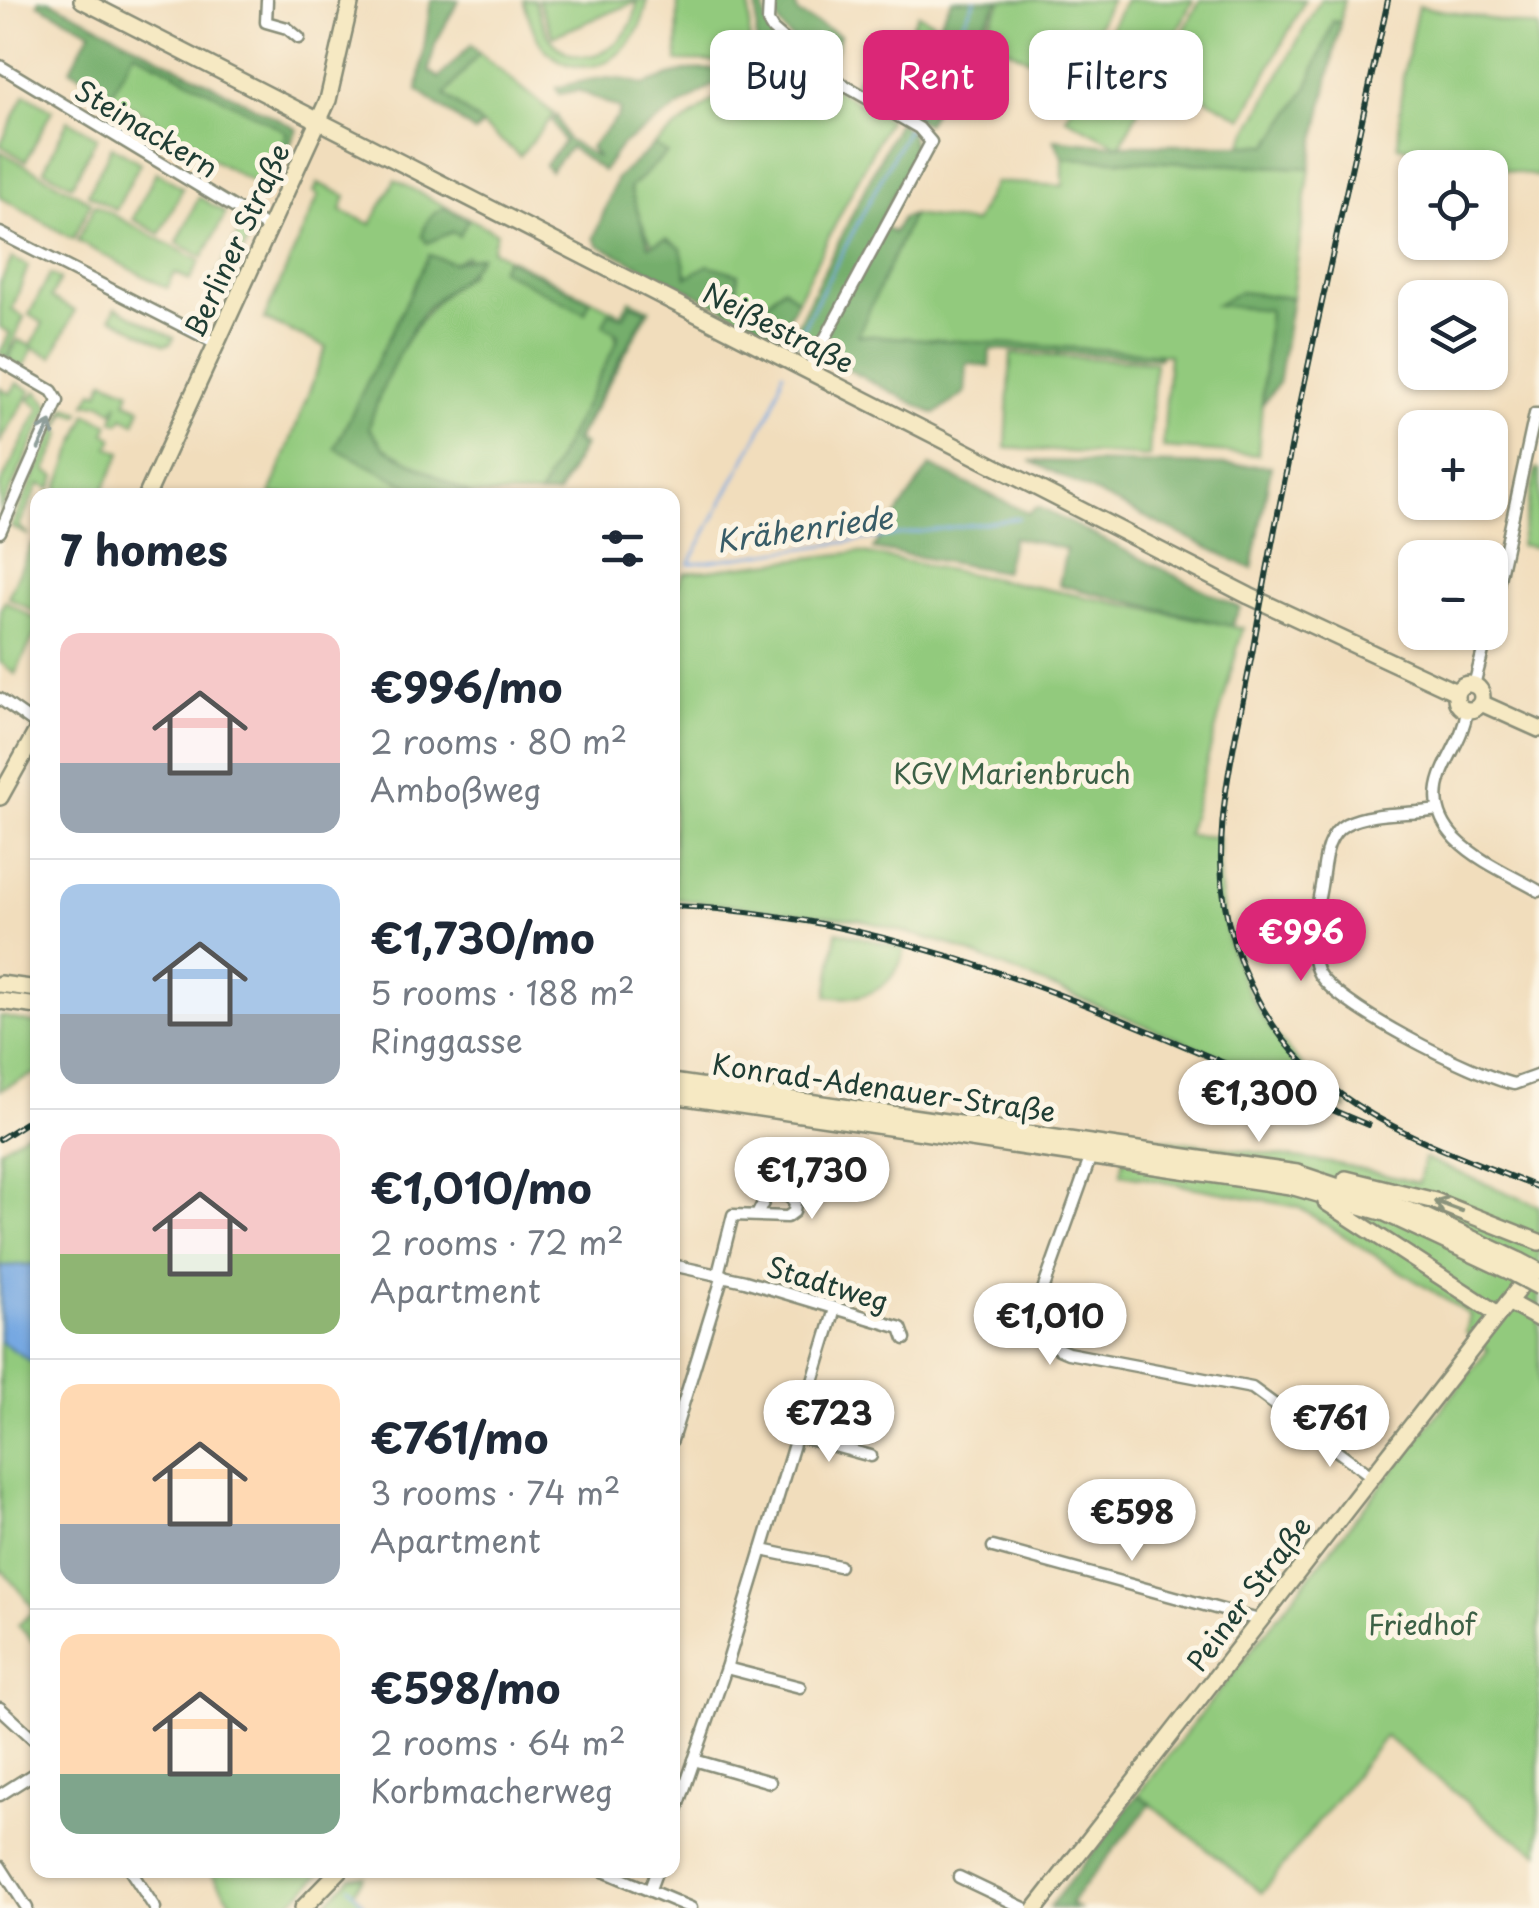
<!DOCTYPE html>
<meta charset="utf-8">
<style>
:root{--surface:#fff;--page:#f2f2f3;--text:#1f2937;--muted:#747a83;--line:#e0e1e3;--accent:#db2777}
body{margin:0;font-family:"Playpen Sans",sans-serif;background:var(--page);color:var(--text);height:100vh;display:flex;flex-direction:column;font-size:38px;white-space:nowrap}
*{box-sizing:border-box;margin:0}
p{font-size:32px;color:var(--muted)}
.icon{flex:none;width:55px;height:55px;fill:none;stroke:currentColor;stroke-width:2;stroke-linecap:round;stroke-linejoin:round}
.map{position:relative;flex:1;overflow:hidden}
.details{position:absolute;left:30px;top:488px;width:650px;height:1390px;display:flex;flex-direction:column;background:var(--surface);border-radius:20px;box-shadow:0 2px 8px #0004}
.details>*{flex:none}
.top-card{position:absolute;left:710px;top:30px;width:678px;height:90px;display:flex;gap:20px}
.tools{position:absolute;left:1398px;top:150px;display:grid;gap:20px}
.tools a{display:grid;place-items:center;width:110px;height:110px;border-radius:20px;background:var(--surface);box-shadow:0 2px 8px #0004;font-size:50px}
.price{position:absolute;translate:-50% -85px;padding:0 22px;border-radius:35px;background:#fff;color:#222;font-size:32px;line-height:65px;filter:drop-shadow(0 2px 5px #0008)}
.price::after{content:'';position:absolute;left:50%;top:60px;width:30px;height:22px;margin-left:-15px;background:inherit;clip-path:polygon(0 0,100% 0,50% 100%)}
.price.active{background:var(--accent);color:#fff}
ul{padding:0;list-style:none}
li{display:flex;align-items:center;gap:30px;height:250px;padding:0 30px}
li+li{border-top:2px solid var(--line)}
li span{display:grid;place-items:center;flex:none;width:280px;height:200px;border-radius:20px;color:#555}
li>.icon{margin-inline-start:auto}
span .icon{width:120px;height:120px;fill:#fffc;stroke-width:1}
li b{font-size:42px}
h2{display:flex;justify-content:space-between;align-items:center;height:120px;padding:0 30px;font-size:42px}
.pill{padding:0 35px;border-radius:20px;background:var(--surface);box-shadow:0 2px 8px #0004;font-size:35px;line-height:90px}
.pill.active{background:var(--accent);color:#fff}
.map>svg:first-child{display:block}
.green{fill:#92ca7d;stroke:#588458;stroke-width:2.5}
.forest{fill:#75ae6c;stroke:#4a7650;stroke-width:2.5}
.water{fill:#76a8e2;stroke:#4a728b;stroke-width:2.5}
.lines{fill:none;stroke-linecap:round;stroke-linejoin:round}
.stream{stroke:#76a8e2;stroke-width:2.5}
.street-casing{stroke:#888d78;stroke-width:15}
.secondary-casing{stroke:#888d78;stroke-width:20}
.street{stroke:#fff;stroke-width:10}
.secondary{stroke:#f6e9c3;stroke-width:15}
.rail-casing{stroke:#1f3d34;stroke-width:6}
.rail{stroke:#fcf5e5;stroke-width:2.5;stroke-dasharray:8;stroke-linecap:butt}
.secondary-bridge-casing{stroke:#888d78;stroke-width:20;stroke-linecap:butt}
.secondary-bridge{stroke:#f6e9c3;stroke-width:15}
.oneway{stroke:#8f9e9a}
.oneway2{stroke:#8a937c}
.labels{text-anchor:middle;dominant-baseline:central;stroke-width:10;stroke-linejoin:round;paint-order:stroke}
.street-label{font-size:28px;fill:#1f3d34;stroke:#fcf5e5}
.park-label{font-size:28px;fill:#3c6046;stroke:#fcf5e5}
.water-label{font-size:30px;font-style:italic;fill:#395d68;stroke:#fcf5e5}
</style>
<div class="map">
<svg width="1539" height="1908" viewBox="0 0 1539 1908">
<rect width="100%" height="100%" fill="#fcf5e5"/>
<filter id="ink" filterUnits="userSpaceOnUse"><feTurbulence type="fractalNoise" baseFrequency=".01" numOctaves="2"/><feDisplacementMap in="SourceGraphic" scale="20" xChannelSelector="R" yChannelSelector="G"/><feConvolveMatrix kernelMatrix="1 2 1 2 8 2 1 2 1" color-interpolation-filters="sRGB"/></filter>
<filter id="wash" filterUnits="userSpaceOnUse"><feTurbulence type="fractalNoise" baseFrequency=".0048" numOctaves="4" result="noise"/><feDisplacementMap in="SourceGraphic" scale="40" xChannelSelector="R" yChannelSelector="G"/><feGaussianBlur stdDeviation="2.25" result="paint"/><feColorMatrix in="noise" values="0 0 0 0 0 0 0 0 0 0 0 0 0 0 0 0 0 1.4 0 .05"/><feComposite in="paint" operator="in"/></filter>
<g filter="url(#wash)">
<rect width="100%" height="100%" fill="#f1ddbc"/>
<g class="green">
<path d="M523,0H534C540,13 544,33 554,43C588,77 637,39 637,0H647C643,48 589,92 546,50C534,39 529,15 523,0Z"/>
<polygon points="538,0 634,0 635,2 553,36"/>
<polygon points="678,0 750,0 749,62 677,61"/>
<polygon points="1002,0 1111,0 1069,80 983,36"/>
<polygon points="1125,0 1193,0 1156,72 1102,45"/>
<polygon points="1200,0 1305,0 1243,118 1161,75"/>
<polygon points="1320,0 1344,0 1340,23 1333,21 1307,89 1269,145 1241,145"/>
<polygon points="1418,6 1539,28 1539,177 1398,146 1403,76"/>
<polygon points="918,14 939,25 918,66 897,56"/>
<polygon points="1102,48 1156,75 1120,146 1066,118"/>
<polygon points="133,51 288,132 263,188 187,145 189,141 111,94"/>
<polygon points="479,53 554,114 520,156 445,95"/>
<polygon points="866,64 904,85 892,106 854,83"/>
<path d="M820,80L888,120L797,300L782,287L750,320L728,310L737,292C663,270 654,261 629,188L666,154L654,145L718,97L800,94L806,82Z"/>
<polygon points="25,94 52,110 26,161 0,145"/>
<polygon points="68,120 97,137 72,185 44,170"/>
<polygon points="112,146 140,163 116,210 88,194"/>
<polygon points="0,151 91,202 73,239 0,197"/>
<polygon points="1063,158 1310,168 1292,298 1240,292 1218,305 1269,309 1258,455 1163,448 1169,355 857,335 912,215 974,223 995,182 1063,186"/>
<polygon points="156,172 183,188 160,234 133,219"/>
<path d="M395,180L497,233L492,250L621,314L630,300L650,309L577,440L584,445L558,495L582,447L574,442L646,310L623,317L609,313L617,342L539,495H471L384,448L369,428C383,371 420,306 470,274L467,256L453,263L429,255L336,448L426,495H270L326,347L264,319L319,195L314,192L318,183L346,196L341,211L371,224Z"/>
<polygon points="199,197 226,213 203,257 177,243"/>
<polygon points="95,205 200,261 190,280 175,273 167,288 77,241"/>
<polygon points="244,223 253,231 221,296 208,290"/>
<polygon points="12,258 28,266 12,310 24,317 6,358 0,353 10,333 0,327 0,283"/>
<polygon points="50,274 60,279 51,298 75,311 52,357 33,348 23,368 8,359 18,340 31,346 43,323 29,315"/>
<polygon points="116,307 174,338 171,343 165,345 111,317"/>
<polygon points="1011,354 1155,362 1149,457 1006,448"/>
<polygon points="104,380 130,391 126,402 141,408 135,423 123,417 119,423 113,420 118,403 114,411 101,403 86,404 93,391 99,393"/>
<polygon points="17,383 31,391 0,442 0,388 10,394"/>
<polygon points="37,391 50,406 0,513 0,485 40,408 29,400"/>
<polygon points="66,407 81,412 78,416 66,412 58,431 62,433 46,471 56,476 51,489 39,484 19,526 29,535 11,527"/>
<polygon points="87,414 109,424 105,433 113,438 109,447 121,453 101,495 55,495"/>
<polygon points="1536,469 1539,470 1539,548 1520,545"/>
<polygon points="32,544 37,547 37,613 8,597"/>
<path d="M858,552L1243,628L1187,835L1218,837C1216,961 1255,1030 1348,1109L948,944L861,920L673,899V593L684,573Z"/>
<polygon points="5,601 37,620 37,630 15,674 0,662 0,610"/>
<path d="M837,931L905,949C895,989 864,1002 827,996Z"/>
<polygon points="0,1016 37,1024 38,1072 0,1090"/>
<polygon points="37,1126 37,1646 18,1625 31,1614 33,1607 3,1571 0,1573 0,1149"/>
<polygon points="1127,1134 1338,1164 1419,1183 1424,1158 1539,1206 1539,1853 1496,1826 1385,1736 1262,1893 1138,1794 1488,1350 1466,1332 1470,1315 1298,1207 1121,1174"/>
<polygon points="209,1870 324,1870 285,1908 236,1908"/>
<polygon points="364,1876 354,1892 367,1908 322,1908 351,1877"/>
</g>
<g class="forest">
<polygon points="40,0 49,0 297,129 269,190 263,188 287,132 134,51 111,94 70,69 91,31 38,4"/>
<polygon points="431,0 459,0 435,44 429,71 439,78 472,44 479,53 445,95 482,125 475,132 418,91"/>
<path d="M757,0H764C763,39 784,46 811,70H798L790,82L713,85L621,145L603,171L570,147L550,171L545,165L564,142L552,121L557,116L567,140L598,158L590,147L618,117L620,109L578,90L559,94L556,88C587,79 613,73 643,85L688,70L756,68Z"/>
<path d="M774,0H794L798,14L840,35L831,70C807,50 772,33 774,0Z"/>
<polygon points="952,0 999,0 926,124 894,108"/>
<polygon points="1333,21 1340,23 1310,168 1063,158 1054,139 1109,145 1269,145 1307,89"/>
<polygon points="898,122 910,131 915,152 879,223 893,233 902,218 912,215 858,335 1131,351 1161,354 1159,358 990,349 989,367 967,363 965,393 935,414 790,340"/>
<polygon points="654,145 667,153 630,188 649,246 666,239 681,248 687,277 708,265 738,274 737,292 728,310 598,245 594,238 617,178"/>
<path d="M445,208L468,220L459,236L452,232L427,243L422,236C426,221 430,213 445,208Z"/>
<path d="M429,255L453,263L480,256C467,279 446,288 429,306C408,328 376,399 369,428L384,448L471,495H426L335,448Z"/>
<polygon points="506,259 590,301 585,313 500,269"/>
<polygon points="783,287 797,300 779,335 750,320"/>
<polygon points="1239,292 1292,298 1278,384 1262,405 1269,310 1216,305"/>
<polygon points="631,304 647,310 574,442 582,447 556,495 539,495 617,342 618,334 603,325 609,312 623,317"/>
<polygon points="1030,461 1271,466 1252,569"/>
<polygon points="930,466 1028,513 1038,507 1240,608 1231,626 1059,585 1066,549 1013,537 1004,572 873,549"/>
<polygon points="1138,1794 1151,1804 1070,1903 1078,1908 1049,1908"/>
</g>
<polygon class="water" points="38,1264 37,1360 32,1362 0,1341 0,1266"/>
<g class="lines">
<g class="stream">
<polyline points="912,121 975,0"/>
<polyline points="792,348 908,128"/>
<polyline points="783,372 773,407 689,564 1019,518"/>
<polyline points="349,1887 367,1908"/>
</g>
</g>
</g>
<g filter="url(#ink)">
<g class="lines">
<defs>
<g id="street">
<polyline points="267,0 266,22 287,28 299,38"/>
<polyline points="769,0 768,22 773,30 823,73 919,128 931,142 808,370"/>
<polyline points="0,66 270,229"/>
<polyline points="0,233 216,343"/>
<polyline points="0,361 52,391 58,401 0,532"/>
<polyline points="1490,621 1535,414 1539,414"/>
<polyline points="1474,685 1488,632"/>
<polyline points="0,699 38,726"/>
<path d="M1467,710C1464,736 1449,753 1441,776C1419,839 1496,866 1539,891"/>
<path d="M1438,810C1410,815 1371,811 1346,824C1324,836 1325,864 1321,886C1317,911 1307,945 1317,970C1330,1004 1476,1076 1514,1084L1539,1075"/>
<path d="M1092,1153L1039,1301C1033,1327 1043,1344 1068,1353L1252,1388L1370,1475"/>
<polyline points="672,1265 745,1281 901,1328 905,1339"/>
<polyline points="718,1274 733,1215 787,1217 794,1212 795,1202 788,1196 768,1193 758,1213"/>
<polyline points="797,1436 871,1456"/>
<polyline points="672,1440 723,1275"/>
<polyline points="993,1547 1259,1620"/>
<polyline points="762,1550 839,1566"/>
<polyline points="726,1668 800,1687"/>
<polyline points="0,1708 38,1743"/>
<polyline points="694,1760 770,1782"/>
<polyline points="0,1795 38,1771"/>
<polyline points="672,1824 726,1668 835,1309"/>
<polyline points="0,1866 27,1908"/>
<polyline points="130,1870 155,1908"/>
<polyline points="601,1870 691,1908"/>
<polyline points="959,1877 1024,1908"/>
<polyline points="650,1889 657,1870"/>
</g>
<g id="secondary">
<polyline points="82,0 1249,596 1456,692"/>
<polyline points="147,495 328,100 351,0"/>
<circle cx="1469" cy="697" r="13"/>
<polyline points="1481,703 1539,729"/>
<polyline points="0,797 38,729"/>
<polyline points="0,984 38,989"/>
<polyline points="0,1001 38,1006"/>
<polyline points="672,1082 1297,1173 1417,1213 1520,1261"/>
<polyline points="672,1095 1290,1186 1385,1213 1511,1272"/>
<polyline points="1346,1179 1435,1201 1539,1242"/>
<polyline points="1326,1202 1498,1314"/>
<polyline points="1508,1302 1539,1319"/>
<polyline points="303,1908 340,1870"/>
<polyline points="1036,1908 1533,1270"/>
</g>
</defs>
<use href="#street" class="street-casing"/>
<use href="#secondary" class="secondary-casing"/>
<use href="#street" class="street"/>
<use href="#secondary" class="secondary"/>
<defs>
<g id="rail">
<path d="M1388,0C1343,212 1292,424 1255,637C1243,710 1220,787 1221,861C1222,920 1240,975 1273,1025C1334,1117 1442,1148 1539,1188"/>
<path d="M672,906C922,915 1143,1031 1368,1125"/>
<polyline points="0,1139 38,1115"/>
</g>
</defs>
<use href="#rail" class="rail-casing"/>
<use href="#rail" class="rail"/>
<defs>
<g id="secondary-bridge">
<polyline points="1520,1261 1539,1271"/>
<polyline points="1511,1272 1539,1287"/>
</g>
</defs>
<use href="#secondary-bridge" class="secondary-bridge-casing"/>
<use href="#secondary-bridge" class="secondary-bridge"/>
</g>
<defs><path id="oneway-shaft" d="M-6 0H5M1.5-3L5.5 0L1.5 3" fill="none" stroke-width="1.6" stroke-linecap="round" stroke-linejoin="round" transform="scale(2.5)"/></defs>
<use class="oneway" href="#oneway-shaft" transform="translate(45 435) rotate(-65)"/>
<use class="oneway2" href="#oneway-shaft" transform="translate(1448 1206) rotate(-160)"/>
</g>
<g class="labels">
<g class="street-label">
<text transform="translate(147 128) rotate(31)">Steinackern</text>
<text transform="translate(236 240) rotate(-65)">Berliner Straße</text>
<text transform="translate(779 327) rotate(27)">Neißestraße</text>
<text transform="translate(884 1087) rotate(8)">Konrad-Adenauer-Straße</text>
<text transform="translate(828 1283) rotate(17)">Stadtweg</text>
<text transform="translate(1248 1593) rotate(-53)">Peiner Straße</text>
</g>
<g class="park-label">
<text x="1012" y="772">KGV Marienbruch</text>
<text x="1422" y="1623">Friedhof</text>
</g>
<g class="water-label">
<text transform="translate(804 528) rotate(-8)">Krähenriede</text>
</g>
</g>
</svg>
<div class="tools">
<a><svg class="icon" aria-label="locate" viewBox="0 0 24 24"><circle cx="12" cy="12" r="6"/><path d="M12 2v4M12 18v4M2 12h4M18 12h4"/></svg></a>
<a><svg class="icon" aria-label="layers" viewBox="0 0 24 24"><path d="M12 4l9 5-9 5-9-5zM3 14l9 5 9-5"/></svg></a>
<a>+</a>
<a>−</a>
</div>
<b class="price active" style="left:1301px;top:984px">€996</b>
<b class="price" style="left:1259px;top:1145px">€1,300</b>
<b class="price" style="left:812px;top:1222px">€1,730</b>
<b class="price" style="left:1050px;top:1368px">€1,010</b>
<b class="price" style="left:829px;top:1465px">€723</b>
<b class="price" style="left:1330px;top:1470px">€761</b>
<b class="price" style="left:1132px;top:1564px">€598</b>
<div class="top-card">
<a class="pill">Buy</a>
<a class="pill active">Rent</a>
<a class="pill">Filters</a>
</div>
<section class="details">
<h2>7 homes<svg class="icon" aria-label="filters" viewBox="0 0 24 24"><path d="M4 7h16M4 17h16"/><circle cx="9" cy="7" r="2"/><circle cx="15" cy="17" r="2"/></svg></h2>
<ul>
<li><span style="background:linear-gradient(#f6c9c9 65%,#9aa5b1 0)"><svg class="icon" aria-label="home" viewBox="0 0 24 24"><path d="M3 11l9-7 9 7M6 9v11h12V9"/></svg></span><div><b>€996/mo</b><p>2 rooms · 80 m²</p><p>Amboßweg</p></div></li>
<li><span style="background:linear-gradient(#a9c7e8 65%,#9aa5b1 0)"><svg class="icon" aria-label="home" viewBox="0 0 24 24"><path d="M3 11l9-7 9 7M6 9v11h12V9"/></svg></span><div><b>€1,730/mo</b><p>5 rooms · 188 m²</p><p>Ringgasse</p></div></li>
<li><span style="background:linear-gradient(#f6c9c9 60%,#8fb573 0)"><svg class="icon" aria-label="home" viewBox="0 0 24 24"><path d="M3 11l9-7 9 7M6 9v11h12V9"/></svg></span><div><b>€1,010/mo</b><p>2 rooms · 72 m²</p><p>Apartment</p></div></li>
<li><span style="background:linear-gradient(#ffd9b3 70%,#9aa5b1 0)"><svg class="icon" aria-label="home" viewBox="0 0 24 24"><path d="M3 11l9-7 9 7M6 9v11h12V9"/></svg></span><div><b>€761/mo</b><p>3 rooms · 74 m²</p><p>Apartment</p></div></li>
<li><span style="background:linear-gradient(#ffd9b3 70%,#7fa58c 0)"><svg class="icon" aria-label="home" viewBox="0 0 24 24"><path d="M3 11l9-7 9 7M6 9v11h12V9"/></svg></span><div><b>€598/mo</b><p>2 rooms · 64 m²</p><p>Korbmacherweg</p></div></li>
</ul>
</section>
</div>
